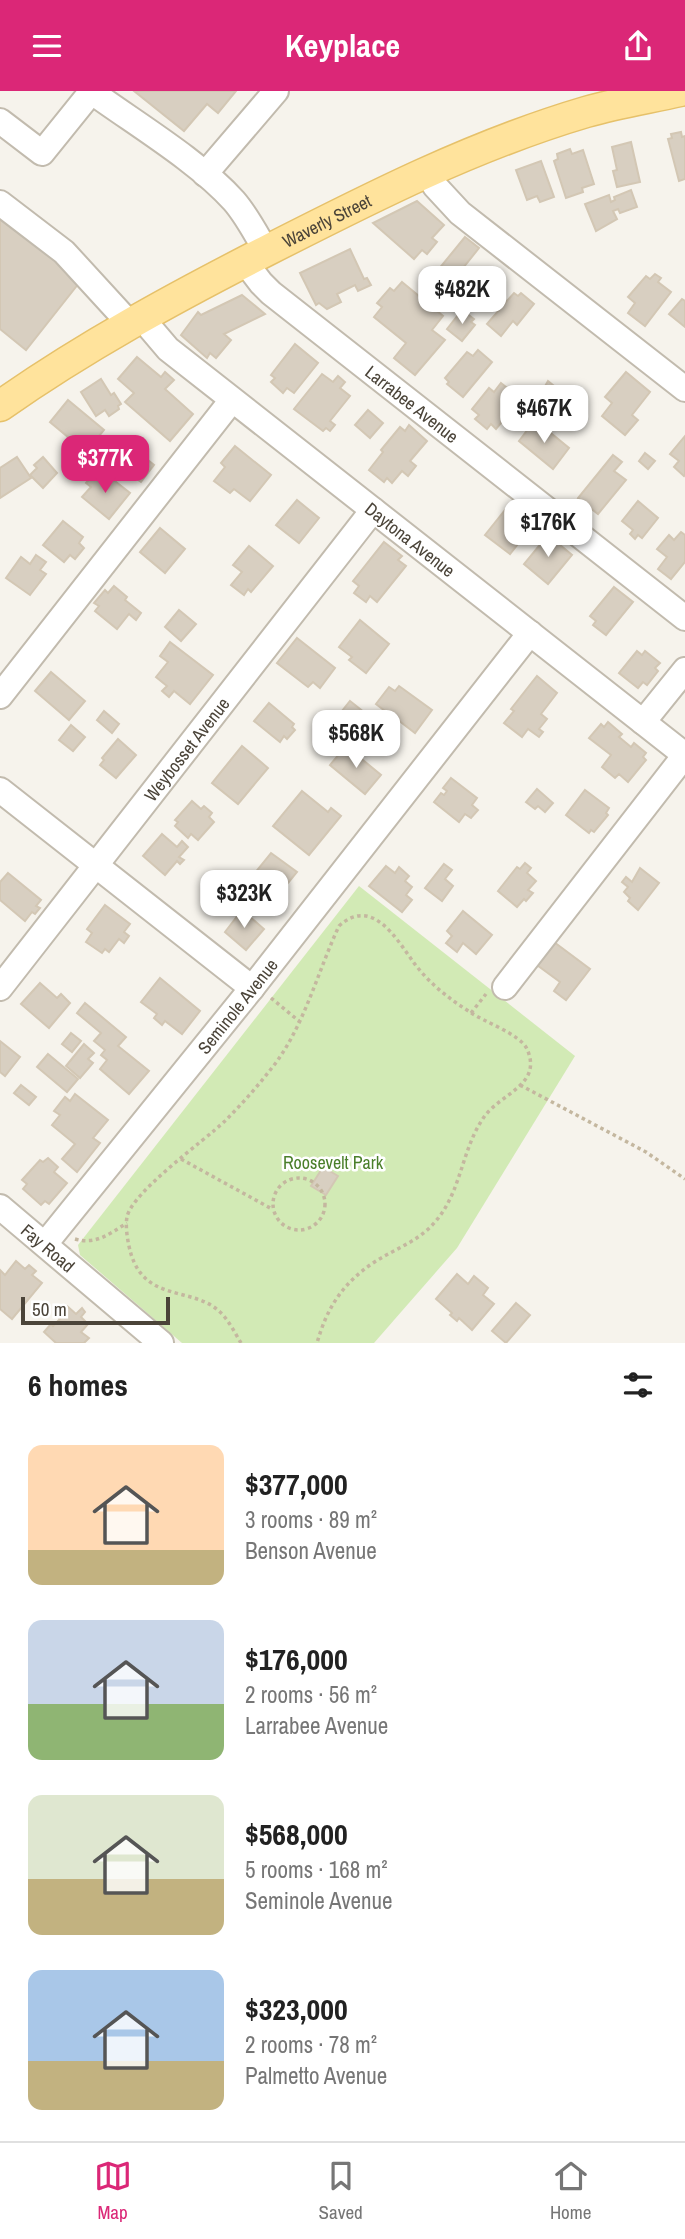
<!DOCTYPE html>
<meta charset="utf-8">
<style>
:root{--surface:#fff;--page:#f2f2f2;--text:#222;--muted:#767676;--line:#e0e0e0;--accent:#db2777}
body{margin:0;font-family:"Archivo Narrow",sans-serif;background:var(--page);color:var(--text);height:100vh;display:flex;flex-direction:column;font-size:26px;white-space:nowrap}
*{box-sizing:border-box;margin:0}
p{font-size:23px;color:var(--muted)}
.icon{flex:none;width:38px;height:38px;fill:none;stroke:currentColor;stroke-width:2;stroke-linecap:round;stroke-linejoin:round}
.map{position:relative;height:1252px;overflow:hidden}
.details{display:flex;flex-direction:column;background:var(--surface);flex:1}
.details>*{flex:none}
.scale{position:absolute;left:21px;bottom:18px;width:149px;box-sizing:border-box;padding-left:7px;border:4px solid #4b4439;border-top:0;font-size:19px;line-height:24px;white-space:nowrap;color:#4b4439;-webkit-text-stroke:5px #fff;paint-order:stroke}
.price{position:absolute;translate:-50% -60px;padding:0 16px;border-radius:14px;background:#fff;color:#222;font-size:23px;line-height:46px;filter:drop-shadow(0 2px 4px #0008)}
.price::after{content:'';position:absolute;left:50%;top:42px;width:21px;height:16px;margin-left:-10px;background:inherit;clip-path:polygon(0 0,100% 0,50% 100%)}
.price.on{background:var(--accent);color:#fff}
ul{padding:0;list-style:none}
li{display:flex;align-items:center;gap:21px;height:175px;padding:0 28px}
li span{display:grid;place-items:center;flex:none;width:196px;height:140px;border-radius:14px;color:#555}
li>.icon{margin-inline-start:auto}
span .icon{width:84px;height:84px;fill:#fffc;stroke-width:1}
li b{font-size:30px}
h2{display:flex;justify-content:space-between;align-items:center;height:84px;padding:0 28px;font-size:30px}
header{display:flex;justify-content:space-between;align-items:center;height:91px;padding:0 28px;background:var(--accent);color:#fff;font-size:32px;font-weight:700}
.tabs{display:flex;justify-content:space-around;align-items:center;height:98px;border-top:2px solid var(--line);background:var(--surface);font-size:19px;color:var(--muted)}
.tabs a{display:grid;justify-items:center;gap:4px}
.tabs .on{color:var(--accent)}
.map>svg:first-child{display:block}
.green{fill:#d2eab5}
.building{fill:#d8cfc1;stroke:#d3c7b4;stroke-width:2}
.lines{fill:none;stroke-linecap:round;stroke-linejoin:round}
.minor-casing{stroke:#c2bbae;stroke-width:28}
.major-casing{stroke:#e6c16a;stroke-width:33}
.path{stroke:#c4b79f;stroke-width:3.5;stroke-dasharray:3.5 3.5;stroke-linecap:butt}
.minor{stroke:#fff;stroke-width:24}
.major{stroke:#ffe39c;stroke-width:30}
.labels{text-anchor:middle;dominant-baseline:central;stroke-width:5;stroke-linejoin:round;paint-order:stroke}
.street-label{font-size:18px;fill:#4b4439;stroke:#fff}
.park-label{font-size:18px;fill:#4a7f2a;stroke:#fff}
</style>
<header><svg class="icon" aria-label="menu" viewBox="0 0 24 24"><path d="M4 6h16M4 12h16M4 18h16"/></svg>Keyplace<svg class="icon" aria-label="share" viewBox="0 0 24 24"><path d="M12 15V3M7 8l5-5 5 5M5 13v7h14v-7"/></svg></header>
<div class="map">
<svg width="685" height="1252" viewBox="0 0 685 1252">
<rect width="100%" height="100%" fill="#f6f3ec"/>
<polygon class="green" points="359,795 575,965 457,1157 374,1252 182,1252 80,1164 78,1154"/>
<g class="building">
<polygon points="134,0 236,0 218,22 207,13 184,40"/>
<polygon points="681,41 682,46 685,45 685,88 679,90 668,48 672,47 671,43"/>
<polygon points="631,51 640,91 617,96 613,80 617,79 612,56"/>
<polygon points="570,58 572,63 583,59 594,93 582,97 583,101 566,107 554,70 558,68 557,63"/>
<polygon points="541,70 554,106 540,111 537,105 527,109 516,79"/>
<polygon points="631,99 637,116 620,122 618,118 613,120 617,128 596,140 585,113 609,104 611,111 615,109 614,106"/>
<polygon points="417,110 444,134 432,147 437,151 427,163 422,159 414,168 373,132"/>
<polygon points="0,122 83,187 26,259 0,238"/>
<polygon points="465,146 479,157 435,212 420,201"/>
<polygon points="350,158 364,188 367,187 371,194 358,200 355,194 337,203 341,211 327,218 319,212 316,214 300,182"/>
<polygon points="655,183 661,187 658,191 671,201 645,235 628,222 635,212 628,206 646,185 650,188"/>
<polygon points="402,191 443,225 432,239 445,249 415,284 394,267 406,252 374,226 382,216 377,212 390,197 394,200"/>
<polygon points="514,202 518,205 521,202 534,213 517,234 513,230 501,245 487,233"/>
<polygon points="242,204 265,223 224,243 231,249 216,267 210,262 207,267 181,244 198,221 201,224"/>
<polygon points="682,208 685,210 685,236 669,223"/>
<polygon points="462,219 474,228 471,231 475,234 462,250 447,238"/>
<polygon points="295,253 318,272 294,302 287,297 283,302 271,291 275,287 271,284"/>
<polygon points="478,259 492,271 463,306 447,293 449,291 445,287 467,261 473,265"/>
<polygon points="137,266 161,286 165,281 174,289 165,298 193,323 170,350 125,311 134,302 118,288"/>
<polygon points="626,281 650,301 632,324 638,329 625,344 602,325 612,312 605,306"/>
<polygon points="322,283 333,291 338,285 345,291 340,297 350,305 330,330 335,334 330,340 326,337 323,340 294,318"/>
<polygon points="101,288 111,304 114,302 121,313 118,315 119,318 109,325 105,319 96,325 81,301"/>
<polygon points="548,290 554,295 549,301 556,306 547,318 537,309"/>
<polygon points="501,292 521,308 496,338 491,333 487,338 475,328 479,324 472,318 489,297 494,301"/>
<polygon points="68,309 104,339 86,361 50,331"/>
<polygon points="368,319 383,332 370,347 355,334"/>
<polygon points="535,329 569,357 553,378 519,350"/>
<polygon points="409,334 427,350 410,370 416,375 408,385 402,380 392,392 387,387 384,391 369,379 383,361 381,359 400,336 405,340"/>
<polygon points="685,345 685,384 684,385 674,376 679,370 670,363"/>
<polygon points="235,355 271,384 250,410 234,398 230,402 214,390 225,376 221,372"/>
<polygon points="138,361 154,374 141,391 124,379"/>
<polygon points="645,362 655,370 648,378 639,370"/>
<polygon points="613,364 622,371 614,380 626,389 598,423 578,407"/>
<polygon points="17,366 31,387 0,407 0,377"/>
<polygon points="43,366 57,382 43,397 30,384 37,377 34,374"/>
<polygon points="95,382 103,389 107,384 130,402 109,428 82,406 91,396 86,392"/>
<polygon points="297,409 319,427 299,452 276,434"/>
<polygon points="638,410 658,427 642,447 638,444 635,448 630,443 633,439 622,430"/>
<polygon points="509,414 533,434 510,463 485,444"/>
<polygon points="63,430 83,446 79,452 84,457 75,468 70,464 64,471 43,454"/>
<polygon points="160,437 185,458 165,482 140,461"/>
<polygon points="681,441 685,444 685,471 671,488 658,478 667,466 657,458 669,444 674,449"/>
<polygon points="548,444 572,464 548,493 524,473"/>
<polygon points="384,451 402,465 398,469 406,475 377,511 370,505 366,511 354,502 359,495 353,490"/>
<polygon points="249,455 273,475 251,501 248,498 244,504 231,494 242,481 233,474"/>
<polygon points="36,464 46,471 40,479 46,483 30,504 6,487 21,466 30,473"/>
<polygon points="114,495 127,506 125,509 141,522 136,529 129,523 117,538 95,520 99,515 94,512 105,499 108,502"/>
<polygon points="614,496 633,511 606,544 593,534 596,530 590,525"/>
<polygon points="179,519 196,533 181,550 165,536"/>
<polygon points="360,529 389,553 366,582 349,569 352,566 339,556"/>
<polygon points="297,547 335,577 320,597 313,591 308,596 277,572"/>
<polygon points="170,551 213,584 190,613 174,600 169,606 162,600 167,595 156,586 168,571 160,565"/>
<polygon points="637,560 642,564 645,560 660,572 655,577 658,580 647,594 643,591 638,597 619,582"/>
<polygon points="51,581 85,610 69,629 35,600"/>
<polygon points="537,585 557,602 541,623 547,628 539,638 543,641 539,646 528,638 522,646 504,632 514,620 511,618"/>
<polygon points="399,595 432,619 415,642 398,629 396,632 388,625 389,623 376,613 389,596 395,600"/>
<polygon points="350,610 370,626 358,641 338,625"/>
<polygon points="269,612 294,633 292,636 295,639 287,648 284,645 280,651 254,630"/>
<polygon points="104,620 119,633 112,642 97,629"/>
<polygon points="608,631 622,643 619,646 631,656 634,652 646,662 643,666 646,669 628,691 619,683 615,687 602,676 611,664 589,647 601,633 604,636"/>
<polygon points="71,634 85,646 73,660 59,649"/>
<polygon points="118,648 136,664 116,687 100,674 104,669 102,667"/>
<polygon points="242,655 268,677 238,713 212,692"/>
<polygon points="346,655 381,684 365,703 330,674"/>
<polygon points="451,687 477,707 472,714 478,719 471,727 465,723 459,731 434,711 441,702 444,704 447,700 443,697"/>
<polygon points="537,698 553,712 545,721 538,715 535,718 526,711"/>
<polygon points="585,699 609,717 606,722 608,724 594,741 591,739 589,742 566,724"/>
<polygon points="302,700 328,721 331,717 341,725 309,764 273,735"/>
<polygon points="192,710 201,718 204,715 212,722 209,726 214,731 198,749 191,743 188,747 175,735 178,731 175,729"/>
<polygon points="162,743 177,756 182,750 188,756 179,766 184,769 180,773 177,770 165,784 143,765"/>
<polygon points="271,762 297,781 280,802 254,783"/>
<polygon points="525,772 531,777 527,782 536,790 528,799 533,802 526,810 524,808 517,816 498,800 517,776 520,778"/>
<polygon points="444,773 452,779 445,788 453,795 442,810 425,797"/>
<polygon points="386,775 395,782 399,776 409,785 405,790 412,796 406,804 412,809 402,821 369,795"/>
<polygon points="640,777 659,792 638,819 628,810 630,807 624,801 628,796 622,791 626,786 632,791"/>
<polygon points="8,782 41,809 36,815 40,817 35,823 32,821 25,830 0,809 0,791"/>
<polygon points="237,794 247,802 235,817 225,809"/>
<polygon points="105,814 130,833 124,841 129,845 124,852 119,848 109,861 105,858 102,862 86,851 92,842 87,838"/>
<polygon points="242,819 264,838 246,859 225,841"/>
<polygon points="463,820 492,844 476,863 463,852 457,861 446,852 452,845 447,840"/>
<polygon points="554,851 590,878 566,909 554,900 560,891 537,874"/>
<polygon points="160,887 200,920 182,943 165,930 162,934 154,927 157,923 141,911"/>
<polygon points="40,892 57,907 61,903 70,912 49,937 21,913"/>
<polygon points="85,912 126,946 118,955 149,980 129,1003 100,978 107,969 101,964 105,959 94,950 101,942 77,922"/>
<polygon points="71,942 81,950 72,961 62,953"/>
<polygon points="0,950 20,966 5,985 0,981"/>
<polygon points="84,953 94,962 88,968 93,972 80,987 66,975"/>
<polygon points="48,963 78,988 67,1001 37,976"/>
<polygon points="21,994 36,1006 29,1014 14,1002"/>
<polygon points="75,1003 108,1029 93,1047 100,1052 77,1081 62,1068 75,1053 52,1034 60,1024 54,1020 65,1006 70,1010"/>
<polygon points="48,1067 58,1076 54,1081 67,1092 49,1113 45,1110 41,1114 23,1098 27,1093 22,1089 40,1069 43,1071"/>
<polygon points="323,1076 338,1085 326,1104 311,1095"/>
<polygon points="16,1170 25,1178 29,1174 36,1180 32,1184 42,1192 12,1228 0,1218 0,1179 5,1184"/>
<polygon points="457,1183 468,1193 474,1185 488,1197 483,1204 494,1213 472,1239 459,1227 457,1230 450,1224 452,1222 436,1208"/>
<polygon points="516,1212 530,1224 506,1252 492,1240"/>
<polygon points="67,1215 76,1223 82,1217 85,1221 81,1226 88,1233 81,1241 89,1247 84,1252 56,1252 44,1241 51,1233 53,1235 60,1228 57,1225"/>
</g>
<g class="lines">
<defs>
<g id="minor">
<path d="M92,1C136,33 198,70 234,110C247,125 256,143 266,160"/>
<polyline points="0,30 42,62 92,0"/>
<polyline points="427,80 435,95 460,122 685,298"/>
<polyline points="205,83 276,0"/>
<polyline points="0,112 64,161 130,233"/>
<path id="s1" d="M245,171L261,192L271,202L685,527"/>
<path id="s2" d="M144,224L151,238L168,258L685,664"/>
<polyline points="0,605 232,309"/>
<polyline points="643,631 685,579"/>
<polyline points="0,699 252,897"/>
<polyline points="505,896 685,664"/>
<path id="s3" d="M0,897L373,419"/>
<path id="s4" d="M0,1116L161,1252"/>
<path id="s5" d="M45,1153L252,897L530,542"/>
</g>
<g id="major">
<path id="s6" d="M0,315C84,256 174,207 266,160C370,107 474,54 586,21C617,12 649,7 680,0"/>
</g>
</defs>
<use href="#minor" class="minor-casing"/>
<use href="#major" class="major-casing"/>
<g class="path">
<polyline points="271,907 299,930"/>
<polyline points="471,922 486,903"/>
<polyline points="520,994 646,1061 685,1088"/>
<polyline points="181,1068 272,1118"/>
<circle cx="299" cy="1113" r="26"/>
<path d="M75,1148C96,1154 109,1143 127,1132"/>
<path d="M241,1252C235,1242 228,1228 220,1221C193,1195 146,1212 131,1163C128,1153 125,1136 127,1126C132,1101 204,1050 225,1030C241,1014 257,996 271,978C304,937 317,882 339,835C372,805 396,847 414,872C429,892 449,908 470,921C484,931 520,943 527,958C543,994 501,1002 484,1026C461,1059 462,1100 435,1131C418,1151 394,1158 373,1172C342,1193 327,1217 317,1252"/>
</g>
<use href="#minor" class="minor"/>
<use href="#major" class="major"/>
</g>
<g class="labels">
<g class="street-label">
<text stroke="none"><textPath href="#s6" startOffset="376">Waverly Street</textPath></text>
<text stroke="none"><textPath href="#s1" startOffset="220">Larrabee Avenue</textPath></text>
<text stroke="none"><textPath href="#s2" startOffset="350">Daytona Avenue</textPath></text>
<text stroke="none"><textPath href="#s3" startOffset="303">Weybosset Avenue</textPath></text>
<text stroke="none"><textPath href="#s5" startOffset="306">Seminole Avenue</textPath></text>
<text stroke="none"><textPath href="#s4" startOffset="63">Fay Road</textPath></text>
</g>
<g class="park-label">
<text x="333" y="1071">Roosevelt Park</text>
</g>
</g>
</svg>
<div class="scale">50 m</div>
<b class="price" style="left:462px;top:235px">$482K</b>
<b class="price" style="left:544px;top:354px">$467K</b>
<b class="price on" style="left:105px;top:404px">$377K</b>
<b class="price" style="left:548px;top:468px">$176K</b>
<b class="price" style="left:356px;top:679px">$568K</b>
<b class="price" style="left:244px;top:839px">$323K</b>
</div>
<section class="details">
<h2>6 homes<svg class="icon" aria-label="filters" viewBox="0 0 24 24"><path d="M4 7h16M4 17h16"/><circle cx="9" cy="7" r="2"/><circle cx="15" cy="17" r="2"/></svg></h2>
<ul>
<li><span style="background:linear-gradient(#ffd9b3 75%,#c2b280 0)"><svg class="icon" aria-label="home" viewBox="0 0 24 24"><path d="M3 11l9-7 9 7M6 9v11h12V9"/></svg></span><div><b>$377,000</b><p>3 rooms · 89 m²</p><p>Benson Avenue</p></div></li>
<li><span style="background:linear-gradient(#c9d6e8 60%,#8fb573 0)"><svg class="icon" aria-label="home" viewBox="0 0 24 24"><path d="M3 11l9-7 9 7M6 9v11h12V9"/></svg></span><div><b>$176,000</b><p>2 rooms · 56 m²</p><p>Larrabee Avenue</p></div></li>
<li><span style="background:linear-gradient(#dfe7d0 60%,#c2b280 0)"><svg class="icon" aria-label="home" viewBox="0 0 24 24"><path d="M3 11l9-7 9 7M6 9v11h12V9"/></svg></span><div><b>$568,000</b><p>5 rooms · 168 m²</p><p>Seminole Avenue</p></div></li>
<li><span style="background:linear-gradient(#a9c7e8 65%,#c2b280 0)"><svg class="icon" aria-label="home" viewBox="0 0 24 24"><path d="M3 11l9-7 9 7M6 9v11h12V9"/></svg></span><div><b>$323,000</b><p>2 rooms · 78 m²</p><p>Palmetto Avenue</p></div></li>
</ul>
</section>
<nav class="tabs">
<a class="on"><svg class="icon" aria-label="map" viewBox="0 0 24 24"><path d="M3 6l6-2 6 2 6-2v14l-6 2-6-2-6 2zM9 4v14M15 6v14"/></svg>Map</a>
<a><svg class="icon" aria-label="saved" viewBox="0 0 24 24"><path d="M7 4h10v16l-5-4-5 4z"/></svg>Saved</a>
<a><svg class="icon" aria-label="home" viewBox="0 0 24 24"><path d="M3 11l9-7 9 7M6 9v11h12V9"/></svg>Home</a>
</nav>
